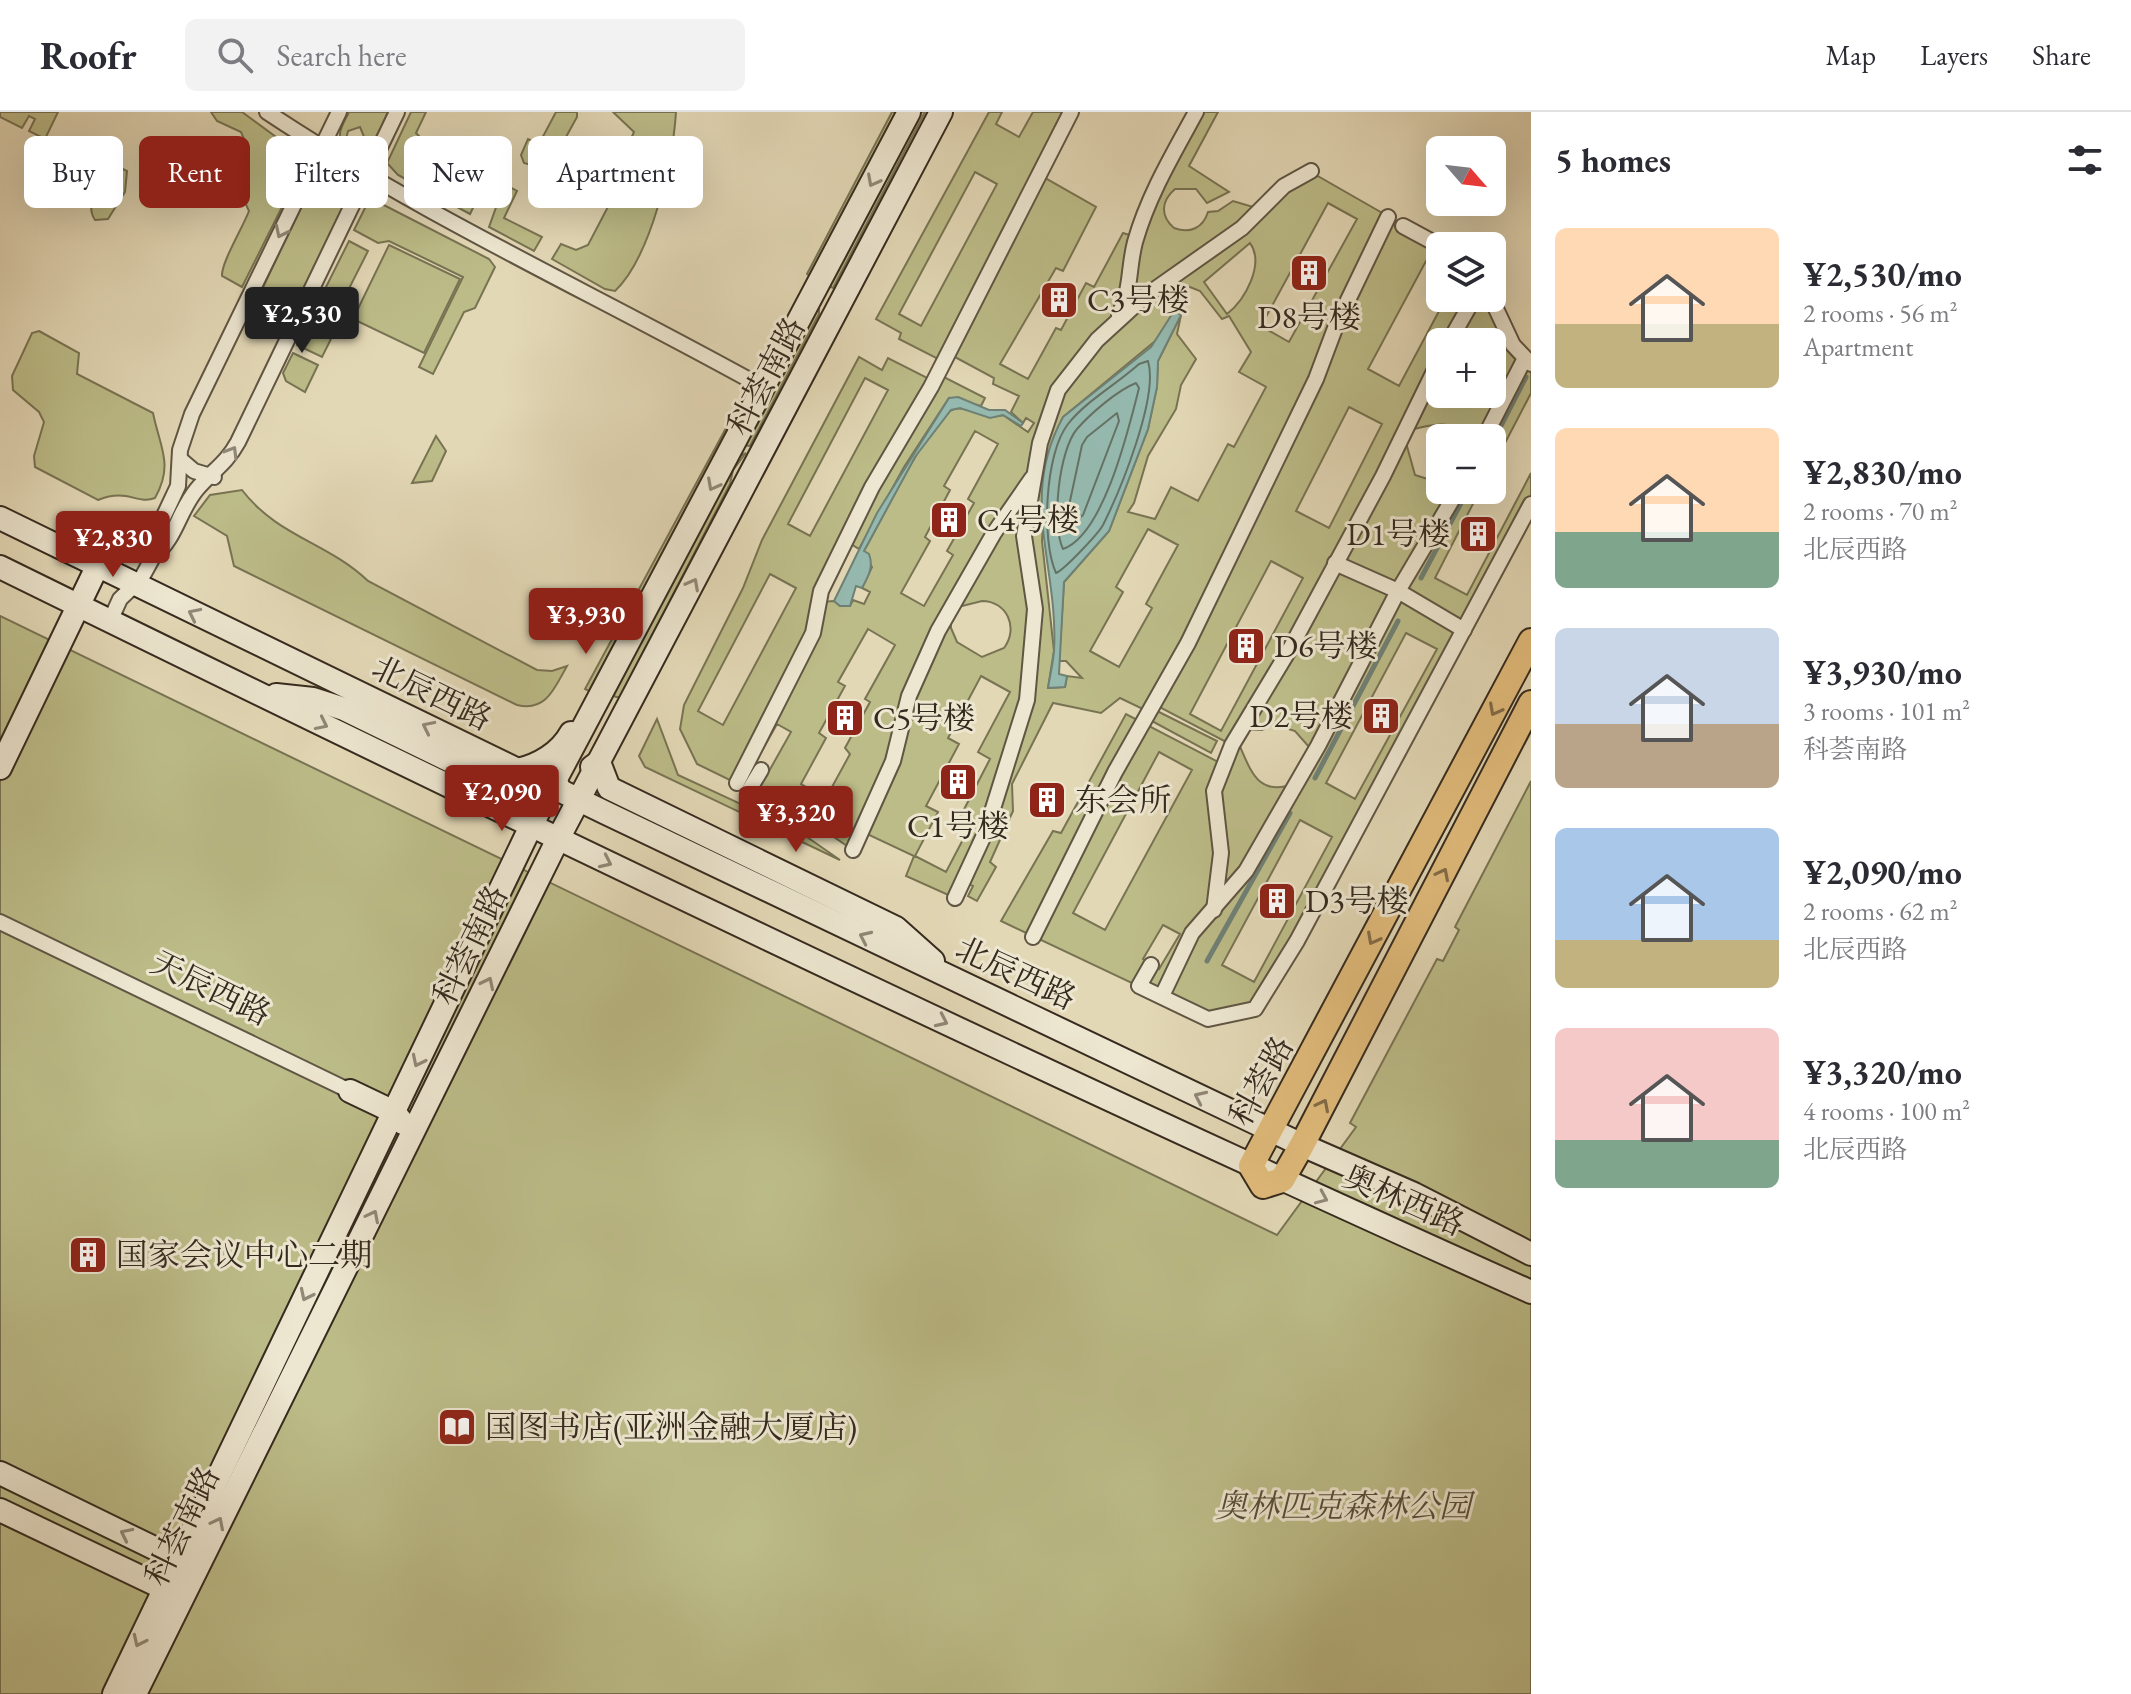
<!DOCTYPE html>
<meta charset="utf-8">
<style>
:root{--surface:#fff;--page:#f2f2f3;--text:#2b2b33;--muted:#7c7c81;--line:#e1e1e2;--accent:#8f2418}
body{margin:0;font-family:"EB Garamond","Noto Serif SC",serif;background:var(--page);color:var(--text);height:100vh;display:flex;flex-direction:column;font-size:30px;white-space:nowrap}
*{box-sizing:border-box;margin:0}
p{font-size:26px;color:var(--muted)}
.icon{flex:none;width:44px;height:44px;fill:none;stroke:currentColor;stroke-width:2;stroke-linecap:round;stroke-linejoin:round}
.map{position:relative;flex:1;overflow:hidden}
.drawer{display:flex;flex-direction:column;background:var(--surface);width:600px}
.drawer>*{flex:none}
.hud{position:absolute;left:24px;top:24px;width:760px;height:72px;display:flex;gap:16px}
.needle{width:52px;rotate:118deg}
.tools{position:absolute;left:1426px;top:24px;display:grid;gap:16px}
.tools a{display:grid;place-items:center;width:80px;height:80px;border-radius:12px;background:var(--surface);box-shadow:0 8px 32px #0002;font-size:40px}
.price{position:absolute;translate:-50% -68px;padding:0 18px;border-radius:8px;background:var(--accent);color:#fff;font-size:26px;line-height:52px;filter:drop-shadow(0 2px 4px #0008)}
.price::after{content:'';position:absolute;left:50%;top:48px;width:24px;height:18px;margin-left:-12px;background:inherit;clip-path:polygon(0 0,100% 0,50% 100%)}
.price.on{background:#222;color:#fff}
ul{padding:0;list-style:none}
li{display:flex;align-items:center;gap:24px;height:200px;padding:0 24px}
li span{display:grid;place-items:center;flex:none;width:224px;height:160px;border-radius:12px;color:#555}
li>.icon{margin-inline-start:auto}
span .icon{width:96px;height:96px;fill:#fffc;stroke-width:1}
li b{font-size:34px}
h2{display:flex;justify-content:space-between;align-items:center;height:96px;padding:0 24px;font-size:34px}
.chip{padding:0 28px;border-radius:12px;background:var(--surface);box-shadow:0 8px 32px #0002;font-size:28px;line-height:72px}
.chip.on{background:var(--accent);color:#fff}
header{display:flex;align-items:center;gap:48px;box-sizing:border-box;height:112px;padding:0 40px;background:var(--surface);border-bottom:2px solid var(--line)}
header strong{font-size:38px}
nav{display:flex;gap:44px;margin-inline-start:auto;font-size:28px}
.search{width:560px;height:72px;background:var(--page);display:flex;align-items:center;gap:20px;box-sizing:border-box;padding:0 28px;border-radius:12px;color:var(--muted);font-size:30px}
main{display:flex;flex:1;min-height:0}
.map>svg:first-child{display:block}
.green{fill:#bcbc88;stroke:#787353;stroke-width:2;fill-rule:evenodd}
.water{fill:#95b9af;stroke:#6f8075;stroke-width:2}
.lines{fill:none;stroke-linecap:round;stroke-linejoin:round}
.shore{stroke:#657266;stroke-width:2}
.stream{stroke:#6f8075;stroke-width:5}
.street-casing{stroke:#605644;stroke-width:18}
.secondary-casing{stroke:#352a1e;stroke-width:26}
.primary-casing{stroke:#352a1e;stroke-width:28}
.street{stroke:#ede6d0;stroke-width:14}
.secondary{stroke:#ede6d0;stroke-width:22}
.primary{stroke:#e2bc7b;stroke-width:24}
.oneway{stroke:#918877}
.oneway2{stroke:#836c48}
.labels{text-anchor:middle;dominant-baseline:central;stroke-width:6;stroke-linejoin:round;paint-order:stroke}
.poi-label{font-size:32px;fill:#352a1e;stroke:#ede6d0;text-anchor:start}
.street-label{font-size:32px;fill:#352a1e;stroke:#ede6d0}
.park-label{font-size:32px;font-style:italic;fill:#574e38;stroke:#ede6d0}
</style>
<header>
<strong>Roofr</strong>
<div class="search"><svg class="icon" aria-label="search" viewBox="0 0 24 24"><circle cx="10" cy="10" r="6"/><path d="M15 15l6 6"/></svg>Search here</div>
<nav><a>Map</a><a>Layers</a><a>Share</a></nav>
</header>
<main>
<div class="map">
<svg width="1531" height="1582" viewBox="0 0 1531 1582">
<rect width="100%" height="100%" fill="#e3d8b6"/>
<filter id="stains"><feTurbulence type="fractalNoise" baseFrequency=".0025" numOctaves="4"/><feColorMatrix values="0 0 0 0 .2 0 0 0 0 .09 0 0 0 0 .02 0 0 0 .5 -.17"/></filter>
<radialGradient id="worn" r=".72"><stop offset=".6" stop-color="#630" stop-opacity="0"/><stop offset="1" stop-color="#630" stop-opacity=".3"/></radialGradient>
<g class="green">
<polygon points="0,0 58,0 45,27 29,19 35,7 29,4 22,16 0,5"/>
<path d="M211,0H242L302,44L303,53L242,175L222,164C221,151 243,115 249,99L237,73L247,34L241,20L217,9Z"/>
<path d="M349,0H388C380,16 374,40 353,41L365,27L360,15L348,19L344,35C335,23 343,12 349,0Z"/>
<polygon points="411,0 426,0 416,21 456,62 483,75 470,102 398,63 387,51"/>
<polygon points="556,0 577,0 577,5 550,54 544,57 524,51 521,43 528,27 539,32"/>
<path d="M613,0H676C673,48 651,145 615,179L605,177L552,147L561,132L576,138L588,133L611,89L605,85L634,20Z"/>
<polygon points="892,0 897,0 810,164 807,162"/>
<polygon points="916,0 925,0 833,176 824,172 866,106"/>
<path d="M989,0H1002L996,12L1019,25L1033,0H1071L942,249L899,227L901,221L876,207ZM975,60L997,72L921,214L899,202Z"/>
<path d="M1196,0H1218L1189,54L1229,80L1207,91L1196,77H1175C1161,89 1160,104 1174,116C1190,122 1203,116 1208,100L1218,99L1233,89L1253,95L1284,74L1316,63L1440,134V156L1426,149L1368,257L1399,274L1446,186H1491L1531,252V281L1492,356V326H1468C1453,304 1425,314 1403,320L1415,363L1440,371V378H1480L1435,466L1467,483L1531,361V392L1255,897L1208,907L1001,809L1053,719L1061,721L1126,602L1224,653L1232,633L1154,592L1149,600L1120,586L1101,601L1053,591L1012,672L1013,699L990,750L996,755L977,789L968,784L973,774L963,770L955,786L906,764L914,744L861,719L853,738L800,702L697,652L680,617L684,593L743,476L762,428L859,245L882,258L888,246L933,269L944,265L985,286L981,294L949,286L904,355L859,437L846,429L820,490L834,489L840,494H850L853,488L864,492L870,480L862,476L872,455L863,440C880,413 927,312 950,299C964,290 985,309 1003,303L1028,320L1034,311L1026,306L1023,311L1011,300L1019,284L993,272L994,266L953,244L1045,66L1096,95L1063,159L1056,156L1000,252L1028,267L1056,216L1061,218L1086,171L1094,175L1123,121L1136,125ZM1328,91L1357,107L1289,230L1261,214ZM1250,131C1265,152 1245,188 1227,202L1204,170ZM1180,171L1200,179L1222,207L1229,204L1251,240L1239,260L1266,275L1234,335L1228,332L1198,389L1171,375L1155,407L1128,400L1134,391L1148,344L1176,297L1181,273L1196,247L1177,222L1181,203L1158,249L1157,275L1148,317L1109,419L1064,470L1059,549H1066L1082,566L1067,564L1065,575L1048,576L1054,539L1042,429L1047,344L1063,305L1160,225L1174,199L1171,180ZM1440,230H1492V282H1440ZM865,266L888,278L810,424L788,412ZM1349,295L1382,312L1329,416L1296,399ZM975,319L998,332L968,387L974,391L947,439L953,443L924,494L901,481L930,429L925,425L950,378L944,374ZM1148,417L1178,433L1146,492L1152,496L1119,555L1090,539L1123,480L1116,475ZM1271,449L1303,466L1221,619L1190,602ZM770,462L796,476L723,613L698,599ZM982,489C1007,489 1019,516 1004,536L982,545L957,530L951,516L950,497ZM868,517L895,533L865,587L870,590L845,636L850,642L826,686L801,672L826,626L819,621L845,574L838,570ZM1406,521L1437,537L1355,687L1326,671ZM981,564L1010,580L978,640L990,647L958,709L969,716L946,760L915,744L938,700L926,694L959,632L948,626ZM777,612L791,620L768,661L754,653ZM1273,612L1295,619L1310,636L1298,670C1257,688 1251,658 1237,628L1244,617L1262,618ZM1159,640L1192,658L1105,818L1073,801ZM1300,708L1332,725L1254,870L1222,853ZM1163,813L1180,822L1159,857L1143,847Z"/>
<path d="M117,54L127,59L125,80L108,107L95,108C84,92 100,62 117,54Z"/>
<polygon points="508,74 517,79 504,106 542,125 534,139 489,115 503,76"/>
<polygon points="311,75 324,94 345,92 285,215 274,199 252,198"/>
<polygon points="376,89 489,147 495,155 475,196 464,200 433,262 419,255 463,165 389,129 378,131 354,118 368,90"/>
<polygon points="349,129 368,139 325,224 331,227 322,245 297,233"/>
<polygon points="389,133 460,167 424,241 353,207"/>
<polygon points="819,193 819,202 750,334 740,333 770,286"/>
<path d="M39,219L79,241L77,262L153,301C160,336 174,352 155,386C137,393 128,376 98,388L35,355L34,344L44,310L39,300L13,278L12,264L32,221Z"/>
<polygon points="293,241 318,253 305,280 286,269 283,261"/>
<polygon points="732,305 735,307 589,579 585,577"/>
<polygon points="436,324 446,339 432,369 412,371"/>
<polygon points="746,341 733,358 730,372 620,585 616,585 612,583 734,347"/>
<path d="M242,378C278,425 327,430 368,469L537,558L552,559L567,554C554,577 546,600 517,593L234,454L227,424L194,404L210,383Z"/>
<polygon points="0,504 1277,1123 1356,1015 1350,1011 1437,847 1443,849 1459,818 1455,815 1531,669 1531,1582 0,1582"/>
<polygon points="1155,598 1217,629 1211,641 1150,608"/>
<polygon points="657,607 678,663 797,718 840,748 645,655 639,644"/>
</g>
<g class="water">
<path d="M1174,199L1181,203L1158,249L1157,275L1148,317L1109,419L1064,470L1059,562L1067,564L1065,575L1048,576C1050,564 1053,551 1054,539C1059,455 1018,387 1063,305L1151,235Z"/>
<path d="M958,285L989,298H1005L1023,311L1021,314L1003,303L990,306L960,296L951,298L915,345L864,439L869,442C874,455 868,465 862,476L856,474L850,494H840L834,489L877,401L949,286Z"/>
</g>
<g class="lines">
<g class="shore">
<path d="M1148,249C1159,285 1120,379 1103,413C1098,422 1064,458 1056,461C1041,428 1045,341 1068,312C1086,289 1117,272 1139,252Z"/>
<path d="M1136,271L1139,276C1129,315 1104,423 1063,437C1051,412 1059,338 1077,317C1091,301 1118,278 1136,271Z"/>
<polygon points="1117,301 1119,309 1083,403 1073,412 1070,389 1082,333 1087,325"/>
</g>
<g class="stream">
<polyline points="1492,331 1526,265"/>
<polyline points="1421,466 1468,378"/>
<polyline points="1315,666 1398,509"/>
<polyline points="1207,849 1290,701"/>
</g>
<defs>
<g id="street">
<path d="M267,0C425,105 599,184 764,276"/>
<polyline points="1403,114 1440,134"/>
<polyline points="1491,186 1513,233 1531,252"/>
<path d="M1119,203C1132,175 1128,157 1135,130C1148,84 1173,42 1196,0"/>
<polyline points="1449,230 1474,186"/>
<polyline points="1484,326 1524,248"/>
<polyline points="180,347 194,359 214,365"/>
<path d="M153,445C177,425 178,400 197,377C212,359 226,352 238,330L397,0"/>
<polyline points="1335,451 1398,479 1464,518"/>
<polyline points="110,509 120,487 141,467 153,445 154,425 178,374 180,338 192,302 339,0"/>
<polyline points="737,671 813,521 821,479 872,375 931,275 1071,0"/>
<polyline points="749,678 761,658"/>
<polyline points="853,738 893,649 909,584 938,519 994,421 1032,366"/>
<polyline points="955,786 986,719 1027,588 1035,497 1024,424 1040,331 1058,278 1097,228 1144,185 1242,116 1284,74 1311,59"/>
<polyline points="1214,798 1221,741 1214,679 1232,633 1291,535 1383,364 1440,247"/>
<polyline points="0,810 350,979"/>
<polyline points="1033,825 1115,660 1188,531 1316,267 1337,211 1388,105"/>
<polyline points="1151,853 1139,874 1208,907 1255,897 1297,829 1531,392"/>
<polyline points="1162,884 1192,821 1246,759 1318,634 1398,479 1458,378"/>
</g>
<g id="secondary">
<polyline points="0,406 604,700 1302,1033 1414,1082 1531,1142"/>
<path d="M0,455C507,704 1016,949 1531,1180"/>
<polyline points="276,583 313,587 344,597 512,679 542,682 558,674"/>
<polyline points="592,655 599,650 609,676 896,816 933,849"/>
<polyline points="0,656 97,455"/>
<path d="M518,658C539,653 560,641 571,621"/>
<polyline points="350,979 394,1000 403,1011"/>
<polyline points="0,1361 191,1454"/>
<polyline points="0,1398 176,1482"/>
<polyline points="114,1582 531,714 909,0"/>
<polyline points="135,1582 558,727 941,0"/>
</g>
<polyline id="primary" points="1531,529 1251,1054 1263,1074 1282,1068 1302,1033 1531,591"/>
</defs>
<use href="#street" class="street-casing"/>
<use href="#secondary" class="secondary-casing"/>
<use href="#primary" class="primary-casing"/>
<use href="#street" class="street"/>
<use href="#secondary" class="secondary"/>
<use href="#primary" class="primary"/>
</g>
<defs><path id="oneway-chevron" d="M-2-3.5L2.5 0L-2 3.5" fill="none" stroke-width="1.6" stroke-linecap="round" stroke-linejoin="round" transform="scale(2)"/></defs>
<g class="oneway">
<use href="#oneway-chevron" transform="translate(873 69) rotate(118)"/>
<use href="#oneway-chevron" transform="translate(281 120) rotate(116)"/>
<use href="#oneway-chevron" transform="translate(232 340) rotate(-59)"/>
<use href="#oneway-chevron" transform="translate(713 373) rotate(118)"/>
<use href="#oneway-chevron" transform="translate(693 472) rotate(-62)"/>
<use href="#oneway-chevron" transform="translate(194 502) rotate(-154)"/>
<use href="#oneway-chevron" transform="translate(322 612) rotate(26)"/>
<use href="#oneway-chevron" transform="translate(428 615) rotate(-154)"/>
<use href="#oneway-chevron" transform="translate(606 750) rotate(25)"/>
<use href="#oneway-chevron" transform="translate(865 825) rotate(-155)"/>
<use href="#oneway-chevron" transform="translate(488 871) rotate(-64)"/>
<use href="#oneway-chevron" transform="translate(942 909) rotate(25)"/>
<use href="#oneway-chevron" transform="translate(418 949) rotate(116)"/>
<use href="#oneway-chevron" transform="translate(1200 985) rotate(-155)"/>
<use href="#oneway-chevron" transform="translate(1322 1086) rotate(24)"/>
<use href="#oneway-chevron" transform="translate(373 1104) rotate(-63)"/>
<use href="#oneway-chevron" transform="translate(306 1183) rotate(116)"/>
<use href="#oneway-chevron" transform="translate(218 1411) rotate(-63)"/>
<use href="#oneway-chevron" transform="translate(126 1422) rotate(-154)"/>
<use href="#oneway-chevron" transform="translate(139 1529) rotate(115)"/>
</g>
<g class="oneway2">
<use href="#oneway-chevron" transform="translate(1495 598) rotate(118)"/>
<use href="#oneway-chevron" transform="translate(1443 762) rotate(-63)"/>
<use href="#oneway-chevron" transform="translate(1373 827) rotate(118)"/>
<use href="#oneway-chevron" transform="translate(1323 993) rotate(-63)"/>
</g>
<defs>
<symbol id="building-square" viewBox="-11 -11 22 22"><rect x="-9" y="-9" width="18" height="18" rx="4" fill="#8f2418" stroke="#ede6d0"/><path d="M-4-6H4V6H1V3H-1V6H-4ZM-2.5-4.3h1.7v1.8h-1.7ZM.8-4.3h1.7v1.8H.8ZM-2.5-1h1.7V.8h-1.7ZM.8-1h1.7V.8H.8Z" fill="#fff"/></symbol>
<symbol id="library-square" viewBox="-11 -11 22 22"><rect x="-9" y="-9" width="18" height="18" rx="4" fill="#8f2418" stroke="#ede6d0"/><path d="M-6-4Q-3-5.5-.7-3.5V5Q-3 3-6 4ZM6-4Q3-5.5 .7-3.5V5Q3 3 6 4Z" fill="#fff"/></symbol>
</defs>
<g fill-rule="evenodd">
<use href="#building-square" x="1287" y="139" width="44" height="44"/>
<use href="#building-square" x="1037" y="166" width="44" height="44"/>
<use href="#building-square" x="927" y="386" width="44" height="44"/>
<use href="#building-square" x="1456" y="400" width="44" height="44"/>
<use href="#building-square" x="1224" y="512" width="44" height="44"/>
<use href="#building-square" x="1359" y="582" width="44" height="44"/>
<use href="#building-square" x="823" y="584" width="44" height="44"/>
<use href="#building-square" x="936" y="648" width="44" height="44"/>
<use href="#building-square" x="1025" y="666" width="44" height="44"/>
<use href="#building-square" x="1255" y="767" width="44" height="44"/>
<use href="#building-square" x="66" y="1121" width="44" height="44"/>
<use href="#library-square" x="435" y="1293" width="44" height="44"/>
</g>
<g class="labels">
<g class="poi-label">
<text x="1087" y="188">C3号楼</text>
<text x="1309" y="205" text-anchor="middle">D8号楼</text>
<text x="977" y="408">C4号楼</text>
<text x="1450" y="422" text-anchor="end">D1号楼</text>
<text x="1274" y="534">D6号楼</text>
<text x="1353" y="604" text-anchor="end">D2号楼</text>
<text x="873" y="606">C5号楼</text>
<text x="1075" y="688">东会所</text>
<text x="958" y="714" text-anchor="middle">C1号楼</text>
<text x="1305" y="789">D3号楼</text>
<text x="116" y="1143">国家会议中心二期</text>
<text x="485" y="1315">国图书店(亚洲金融大厦店)</text>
</g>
<g class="street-label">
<text transform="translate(766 264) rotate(-62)">科荟南路</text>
<text transform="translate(432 581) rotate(26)">北辰西路</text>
<text transform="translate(470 833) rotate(-64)">科荟南路</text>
<text transform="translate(1016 861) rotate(25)">北辰西路</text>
<text transform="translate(211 876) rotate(26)">天辰西路</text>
<text transform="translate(1261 969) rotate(-61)">科荟路</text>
<text transform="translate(1404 1088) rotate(24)">奥林西路</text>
<text transform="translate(182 1414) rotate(-64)">科荟南路</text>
</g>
<g class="park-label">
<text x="1343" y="1394">奥林匹克森林公园</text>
</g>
</g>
<rect width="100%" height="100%" filter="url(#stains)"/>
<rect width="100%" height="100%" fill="url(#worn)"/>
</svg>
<div class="tools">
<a><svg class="needle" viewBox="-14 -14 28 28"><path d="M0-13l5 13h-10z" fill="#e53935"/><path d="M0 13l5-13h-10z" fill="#7c7c81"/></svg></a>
<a><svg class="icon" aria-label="layers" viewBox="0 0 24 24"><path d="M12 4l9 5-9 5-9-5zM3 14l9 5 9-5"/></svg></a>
<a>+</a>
<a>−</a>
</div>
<b class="price on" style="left:302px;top:243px">¥2,530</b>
<b class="price" style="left:113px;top:467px">¥2,830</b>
<b class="price" style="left:586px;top:544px">¥3,930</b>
<b class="price" style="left:502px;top:721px">¥2,090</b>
<b class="price" style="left:796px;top:742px">¥3,320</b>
<div class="hud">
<a class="chip">Buy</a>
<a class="chip on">Rent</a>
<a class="chip">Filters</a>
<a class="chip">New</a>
<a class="chip">Apartment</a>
</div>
</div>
<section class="drawer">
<h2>5 homes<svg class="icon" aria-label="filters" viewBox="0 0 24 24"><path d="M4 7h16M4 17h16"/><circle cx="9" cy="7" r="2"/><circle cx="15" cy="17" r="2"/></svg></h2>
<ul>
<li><span style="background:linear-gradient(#ffd9b3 60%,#c2b280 0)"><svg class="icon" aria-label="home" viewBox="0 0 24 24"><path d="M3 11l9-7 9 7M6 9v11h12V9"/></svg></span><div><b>¥2,530/mo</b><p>2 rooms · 56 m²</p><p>Apartment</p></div></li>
<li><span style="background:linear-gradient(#ffd9b3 65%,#7fa58c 0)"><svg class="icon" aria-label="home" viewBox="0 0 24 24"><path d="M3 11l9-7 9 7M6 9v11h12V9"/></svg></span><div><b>¥2,830/mo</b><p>2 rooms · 70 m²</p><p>北辰西路</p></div></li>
<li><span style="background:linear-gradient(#c9d6e8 60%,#b9a48a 0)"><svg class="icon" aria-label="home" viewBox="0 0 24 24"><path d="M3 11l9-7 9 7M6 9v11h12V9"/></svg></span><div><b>¥3,930/mo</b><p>3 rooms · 101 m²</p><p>科荟南路</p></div></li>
<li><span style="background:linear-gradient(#a9c7e8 70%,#c2b280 0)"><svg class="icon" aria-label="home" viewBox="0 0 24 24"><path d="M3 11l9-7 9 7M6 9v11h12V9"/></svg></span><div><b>¥2,090/mo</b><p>2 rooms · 62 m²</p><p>北辰西路</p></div></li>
<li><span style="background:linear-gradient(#f6c9c9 70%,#7fa58c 0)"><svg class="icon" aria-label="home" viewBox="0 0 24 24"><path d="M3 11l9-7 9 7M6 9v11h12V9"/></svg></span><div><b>¥3,320/mo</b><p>4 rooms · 100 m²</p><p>北辰西路</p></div></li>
</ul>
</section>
</main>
